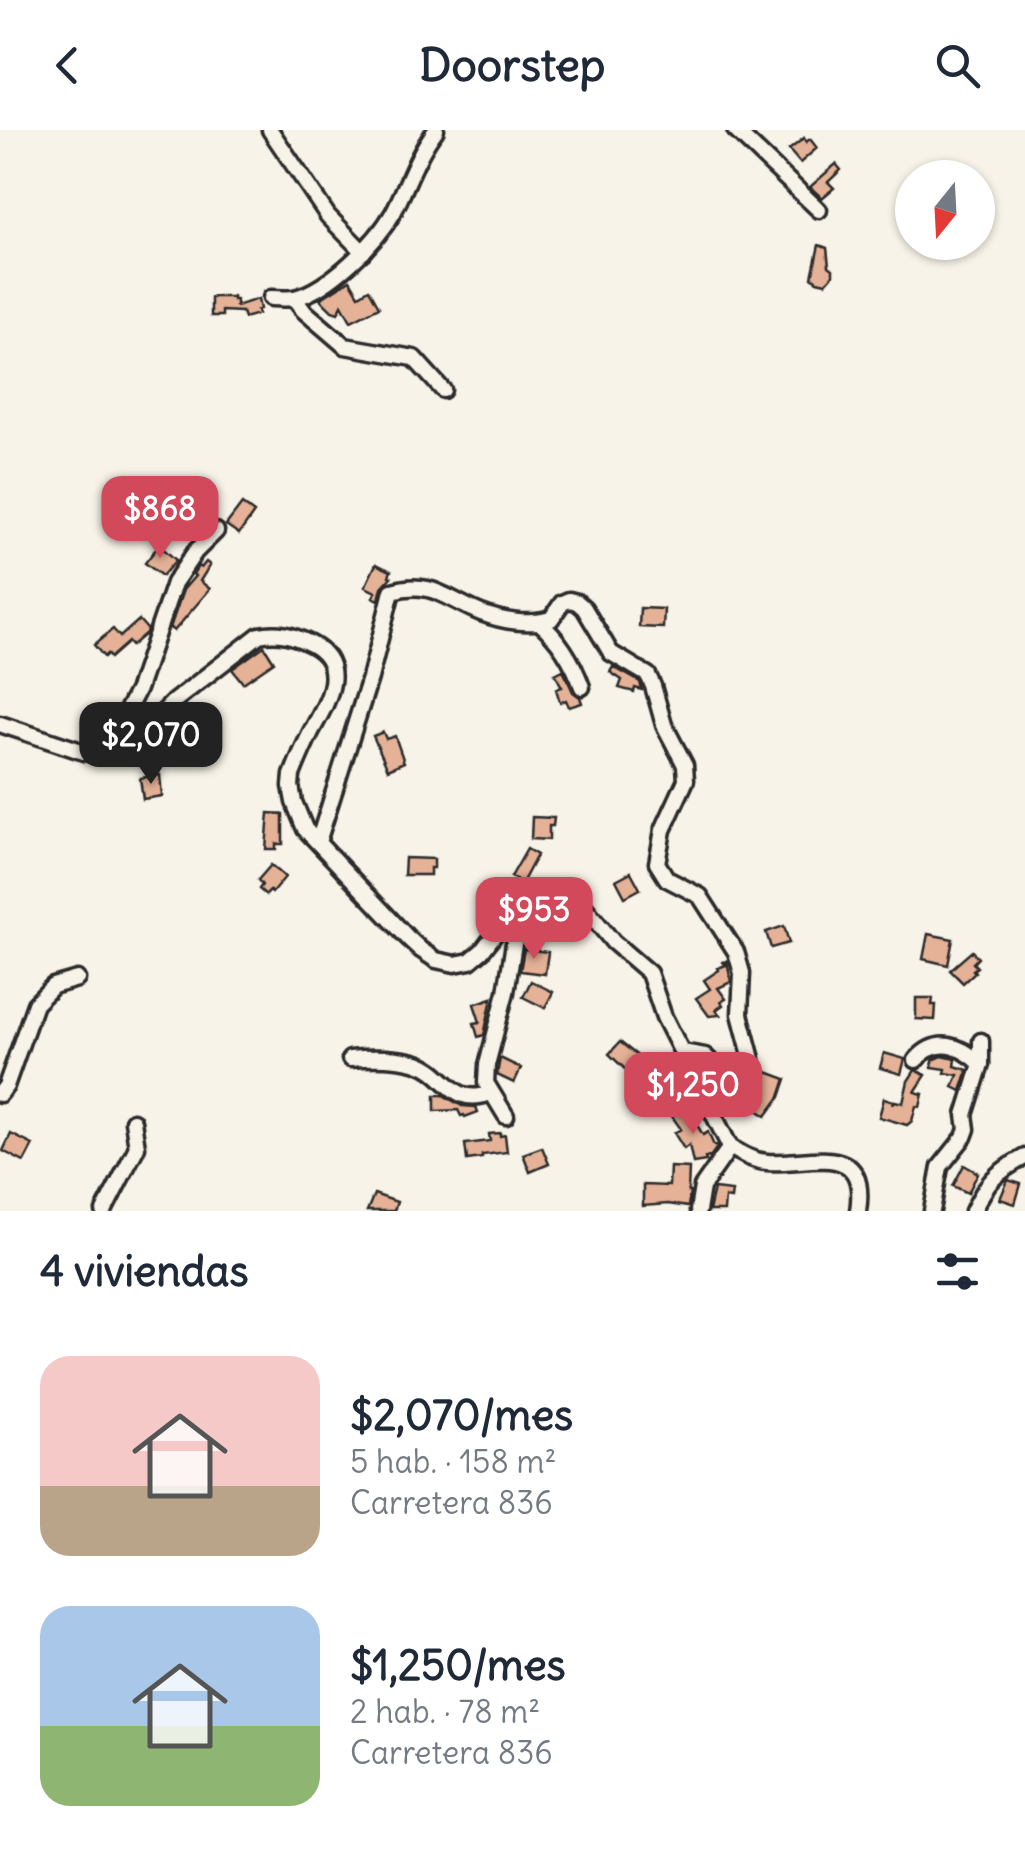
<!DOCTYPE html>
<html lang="es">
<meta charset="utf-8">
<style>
:root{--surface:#fff;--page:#f2f2f3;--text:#1f2937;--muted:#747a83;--accent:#d1495b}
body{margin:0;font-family:Delius,sans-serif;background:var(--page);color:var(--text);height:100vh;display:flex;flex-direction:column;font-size:38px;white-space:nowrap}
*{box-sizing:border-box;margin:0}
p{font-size:32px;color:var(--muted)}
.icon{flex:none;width:55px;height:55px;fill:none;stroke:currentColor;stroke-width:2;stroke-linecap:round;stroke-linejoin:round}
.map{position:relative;height:1081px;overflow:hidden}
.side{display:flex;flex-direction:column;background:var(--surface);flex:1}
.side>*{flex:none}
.needle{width:65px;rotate:198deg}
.fabs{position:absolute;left:895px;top:30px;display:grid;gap:20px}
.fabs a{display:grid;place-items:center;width:100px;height:100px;border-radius:50%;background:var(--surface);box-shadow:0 2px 8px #0004;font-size:50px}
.price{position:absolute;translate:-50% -85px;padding:0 22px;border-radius:20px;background:var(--accent);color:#fff;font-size:32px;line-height:65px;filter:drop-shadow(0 2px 5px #0008)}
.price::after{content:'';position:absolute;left:50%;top:60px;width:30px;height:22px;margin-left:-15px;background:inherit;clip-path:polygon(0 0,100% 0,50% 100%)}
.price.selected{background:#222;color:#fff}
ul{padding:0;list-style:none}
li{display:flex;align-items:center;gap:30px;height:250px;padding:0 40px}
li span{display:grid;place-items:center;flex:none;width:280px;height:200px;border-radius:30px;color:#555}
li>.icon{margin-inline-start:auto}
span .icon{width:120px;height:120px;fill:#fffc;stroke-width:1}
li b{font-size:42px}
h2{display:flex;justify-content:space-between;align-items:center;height:120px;padding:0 40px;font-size:42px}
header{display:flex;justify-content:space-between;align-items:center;height:130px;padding:0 40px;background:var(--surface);font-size:45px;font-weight:700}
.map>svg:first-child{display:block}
.building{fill:#e5b297;stroke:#2b2b2b;stroke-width:2.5}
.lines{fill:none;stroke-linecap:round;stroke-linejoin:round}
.minor-casing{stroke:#2b2b2b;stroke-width:21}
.minor{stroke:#f7f3e8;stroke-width:14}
</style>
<header><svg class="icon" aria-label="back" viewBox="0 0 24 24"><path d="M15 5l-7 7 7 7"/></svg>Doorstep<svg class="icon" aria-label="search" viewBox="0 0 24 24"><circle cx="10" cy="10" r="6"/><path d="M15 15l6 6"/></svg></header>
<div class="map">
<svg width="1025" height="1081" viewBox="0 0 1025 1081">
<rect width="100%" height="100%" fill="#f7f3e8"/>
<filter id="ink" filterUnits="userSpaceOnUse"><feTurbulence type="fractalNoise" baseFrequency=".01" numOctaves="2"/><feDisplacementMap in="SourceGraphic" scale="20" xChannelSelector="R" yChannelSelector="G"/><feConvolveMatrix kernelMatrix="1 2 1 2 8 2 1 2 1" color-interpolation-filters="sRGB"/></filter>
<g filter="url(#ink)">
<g class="building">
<polygon points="804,8 806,12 810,9 817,18 800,33 789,20"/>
<polygon points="836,34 841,40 828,52 834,58 822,68 810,57"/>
<polygon points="819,115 827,118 829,136 833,139 833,145 826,153 817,151 812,147"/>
<polygon points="350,150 359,165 369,159 379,177 351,191 342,175 338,183 332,181 320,169"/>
<polygon points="214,167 233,167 233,170 236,170 236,176 258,169 260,179 257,180 258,184 244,188 242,182 222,181 222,186 211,186 211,168"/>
<polygon points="242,374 254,383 239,404 226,395"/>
<polygon points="159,415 176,430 162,446 145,433"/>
<polygon points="206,432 210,435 200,451 210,459 174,501 170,498 183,460 195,446 193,444 198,436 201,438"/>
<polygon points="376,434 391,441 389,446 391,447 382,457 379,470 373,467 376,462 365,457"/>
<polygon points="640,478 664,479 663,498 639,497"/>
<polygon points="139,490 147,499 146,503 131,516 128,512 110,528 107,524 104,527 94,515 113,499 120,507"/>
<polygon points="264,516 274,532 243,553 232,539"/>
<polygon points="613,537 640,552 642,560 635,558 634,562 619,558 622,550 610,542"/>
<polygon points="563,540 573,562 580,567 582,573 569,577 566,570 560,572 556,559 562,557 555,544"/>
<polygon points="383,602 386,609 395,606 404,632 388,639 373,606"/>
<polygon points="160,645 162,666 143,669 140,648"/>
<polygon points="269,683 283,684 283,714 276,714 276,719 266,719"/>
<polygon points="532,687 554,688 553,696 549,696 549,710 531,709"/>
<polygon points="527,719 537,725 522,753 511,747"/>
<polygon points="405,728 434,729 434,738 430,738 430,745 404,745"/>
<polygon points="271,735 285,747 272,763 270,761 266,765 259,759 262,755 258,750"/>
<polygon points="631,742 640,759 625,767 616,750"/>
<polygon points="784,796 789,813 771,818 766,802"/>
<polygon points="928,804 953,809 948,835 923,829"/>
<polygon points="524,819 548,822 545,844 520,841"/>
<polygon points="972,821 978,828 973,833 977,837 973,840 975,842 963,853 950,840"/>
<polygon points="727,831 731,852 718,858 726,869 721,872 723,875 716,880 720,885 709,886 696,868 710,859 704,850 719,840 718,838 726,835 723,832"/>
<polygon points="531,851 553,862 545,878 523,867"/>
<polygon points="492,868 484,905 478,907 474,893 480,892 474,874"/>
<polygon points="916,868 933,868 932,875 936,875 935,890 916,889"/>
<polygon points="620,912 639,927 628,942 609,924"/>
<polygon points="884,923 905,929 901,944 880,938"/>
<polygon points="942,926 956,929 955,936 968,940 961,961 953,957 958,945 945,943 946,939 932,937 933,930"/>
<polygon points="500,928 521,938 514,953 497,945"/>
<polygon points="915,940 926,945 915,962 923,964 920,977 916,976 912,991 907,995 879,987 884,968 894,971 893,975 895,971 903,973 908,951"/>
<polygon points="767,942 786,949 780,967 766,986 751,976 760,963"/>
<polygon points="435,965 443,965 462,976 476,977 478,982 465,987 464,985 461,986 458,980 435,981"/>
<polygon points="686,976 703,1005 708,1002 714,1016 718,1016 710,1027 705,1028 706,1031 693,1033 689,1015 684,1019 674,1003 681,999 671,985"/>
<polygon points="500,1003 500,1006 505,1005 507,1022 482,1025 482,1028 467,1030 465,1014 490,1011 489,1004"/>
<polygon points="11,1004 33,1015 24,1032 3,1021"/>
<polygon points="542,1017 549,1034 530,1042 523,1024"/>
<polygon points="964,1035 978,1043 968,1063 953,1056"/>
<polygon points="670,1037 689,1038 688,1062 690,1062 688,1077 668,1074 643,1076 643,1055 669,1056"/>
<polygon points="1008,1050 1021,1054 1015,1074 1000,1069"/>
<polygon points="714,1059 732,1061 731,1069 725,1068 724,1081 709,1081"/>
<polygon points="374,1064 397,1072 394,1081 367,1081"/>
</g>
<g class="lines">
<defs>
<g id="minor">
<polyline points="270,0 328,86 363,122"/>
<polyline points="735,0 819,80"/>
<path d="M271,168C278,168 288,169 295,168C329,159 376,113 393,83C408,54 416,26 436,0"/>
<polyline points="294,168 303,180 345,216 414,228 443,260"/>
<path d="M539,492C559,509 573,532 582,557"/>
<path d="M0,594L84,622L104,625L118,622L131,615L173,572L259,505C278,501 293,505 311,514C351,535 326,574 311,602C304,616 298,630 292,645L291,656L294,672L305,699L408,808L421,820L436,830L455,834L470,831L482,821L521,769L532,763L547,761L574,767L587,780L613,812L649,843L664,887L730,1017C742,1024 753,1031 767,1032C810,1035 869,1009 858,1081"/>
<polyline points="104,625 138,559 174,453 195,422 216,401"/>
<path d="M318,712L370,548L392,461C431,449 448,470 481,483C502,491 529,496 551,489L562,473L569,470L577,472L584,478L611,523L648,545L653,556L664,595L685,635L686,650L663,700L657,733L667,749L700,766L736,822L742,843L740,884L752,929L748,948L742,953L733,954L705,926L682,922"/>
<path d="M350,929C371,927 394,927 414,932C449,941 449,978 491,963"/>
<path d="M916,930C937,906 961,915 981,934"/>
<polyline points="0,964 6,956 35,874 53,856 77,849"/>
<polyline points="506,986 486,953 487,935 506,862 521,771"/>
<polyline points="104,1081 137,1017 133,991"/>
<polyline points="698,1081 702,1057 730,1017"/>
<polyline points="932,1081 940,1037 964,1007 967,999 965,985 981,934 981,911"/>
<path d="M973,1081C987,1052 996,1042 1025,1027"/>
</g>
</defs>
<use href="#minor" class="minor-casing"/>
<use href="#minor" class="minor"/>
</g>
</g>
</svg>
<div class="fabs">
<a><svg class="needle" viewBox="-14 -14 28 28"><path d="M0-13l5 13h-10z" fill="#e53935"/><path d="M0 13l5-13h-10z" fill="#747a83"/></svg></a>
</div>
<b class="price" style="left:160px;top:431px">$868</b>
<b class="price selected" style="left:151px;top:657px">$2,070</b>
<b class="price" style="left:534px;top:832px">$953</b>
<b class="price" style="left:693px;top:1007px">$1,250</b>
</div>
<section class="side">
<h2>4 viviendas<svg class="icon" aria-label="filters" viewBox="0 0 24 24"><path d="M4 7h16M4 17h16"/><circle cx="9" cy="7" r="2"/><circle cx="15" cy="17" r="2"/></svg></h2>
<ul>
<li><span style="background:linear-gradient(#f6c9c9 65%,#b9a48a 0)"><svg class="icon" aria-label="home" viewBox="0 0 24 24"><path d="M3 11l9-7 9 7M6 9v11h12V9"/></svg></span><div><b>$2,070/mes</b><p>5 hab. · 158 m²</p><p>Carretera 836</p></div></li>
<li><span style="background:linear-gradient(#a9c7e8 60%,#8fb573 0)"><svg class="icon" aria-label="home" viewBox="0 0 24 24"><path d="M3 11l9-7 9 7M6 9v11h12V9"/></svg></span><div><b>$1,250/mes</b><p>2 hab. · 78 m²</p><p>Carretera 836</p></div></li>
</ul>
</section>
